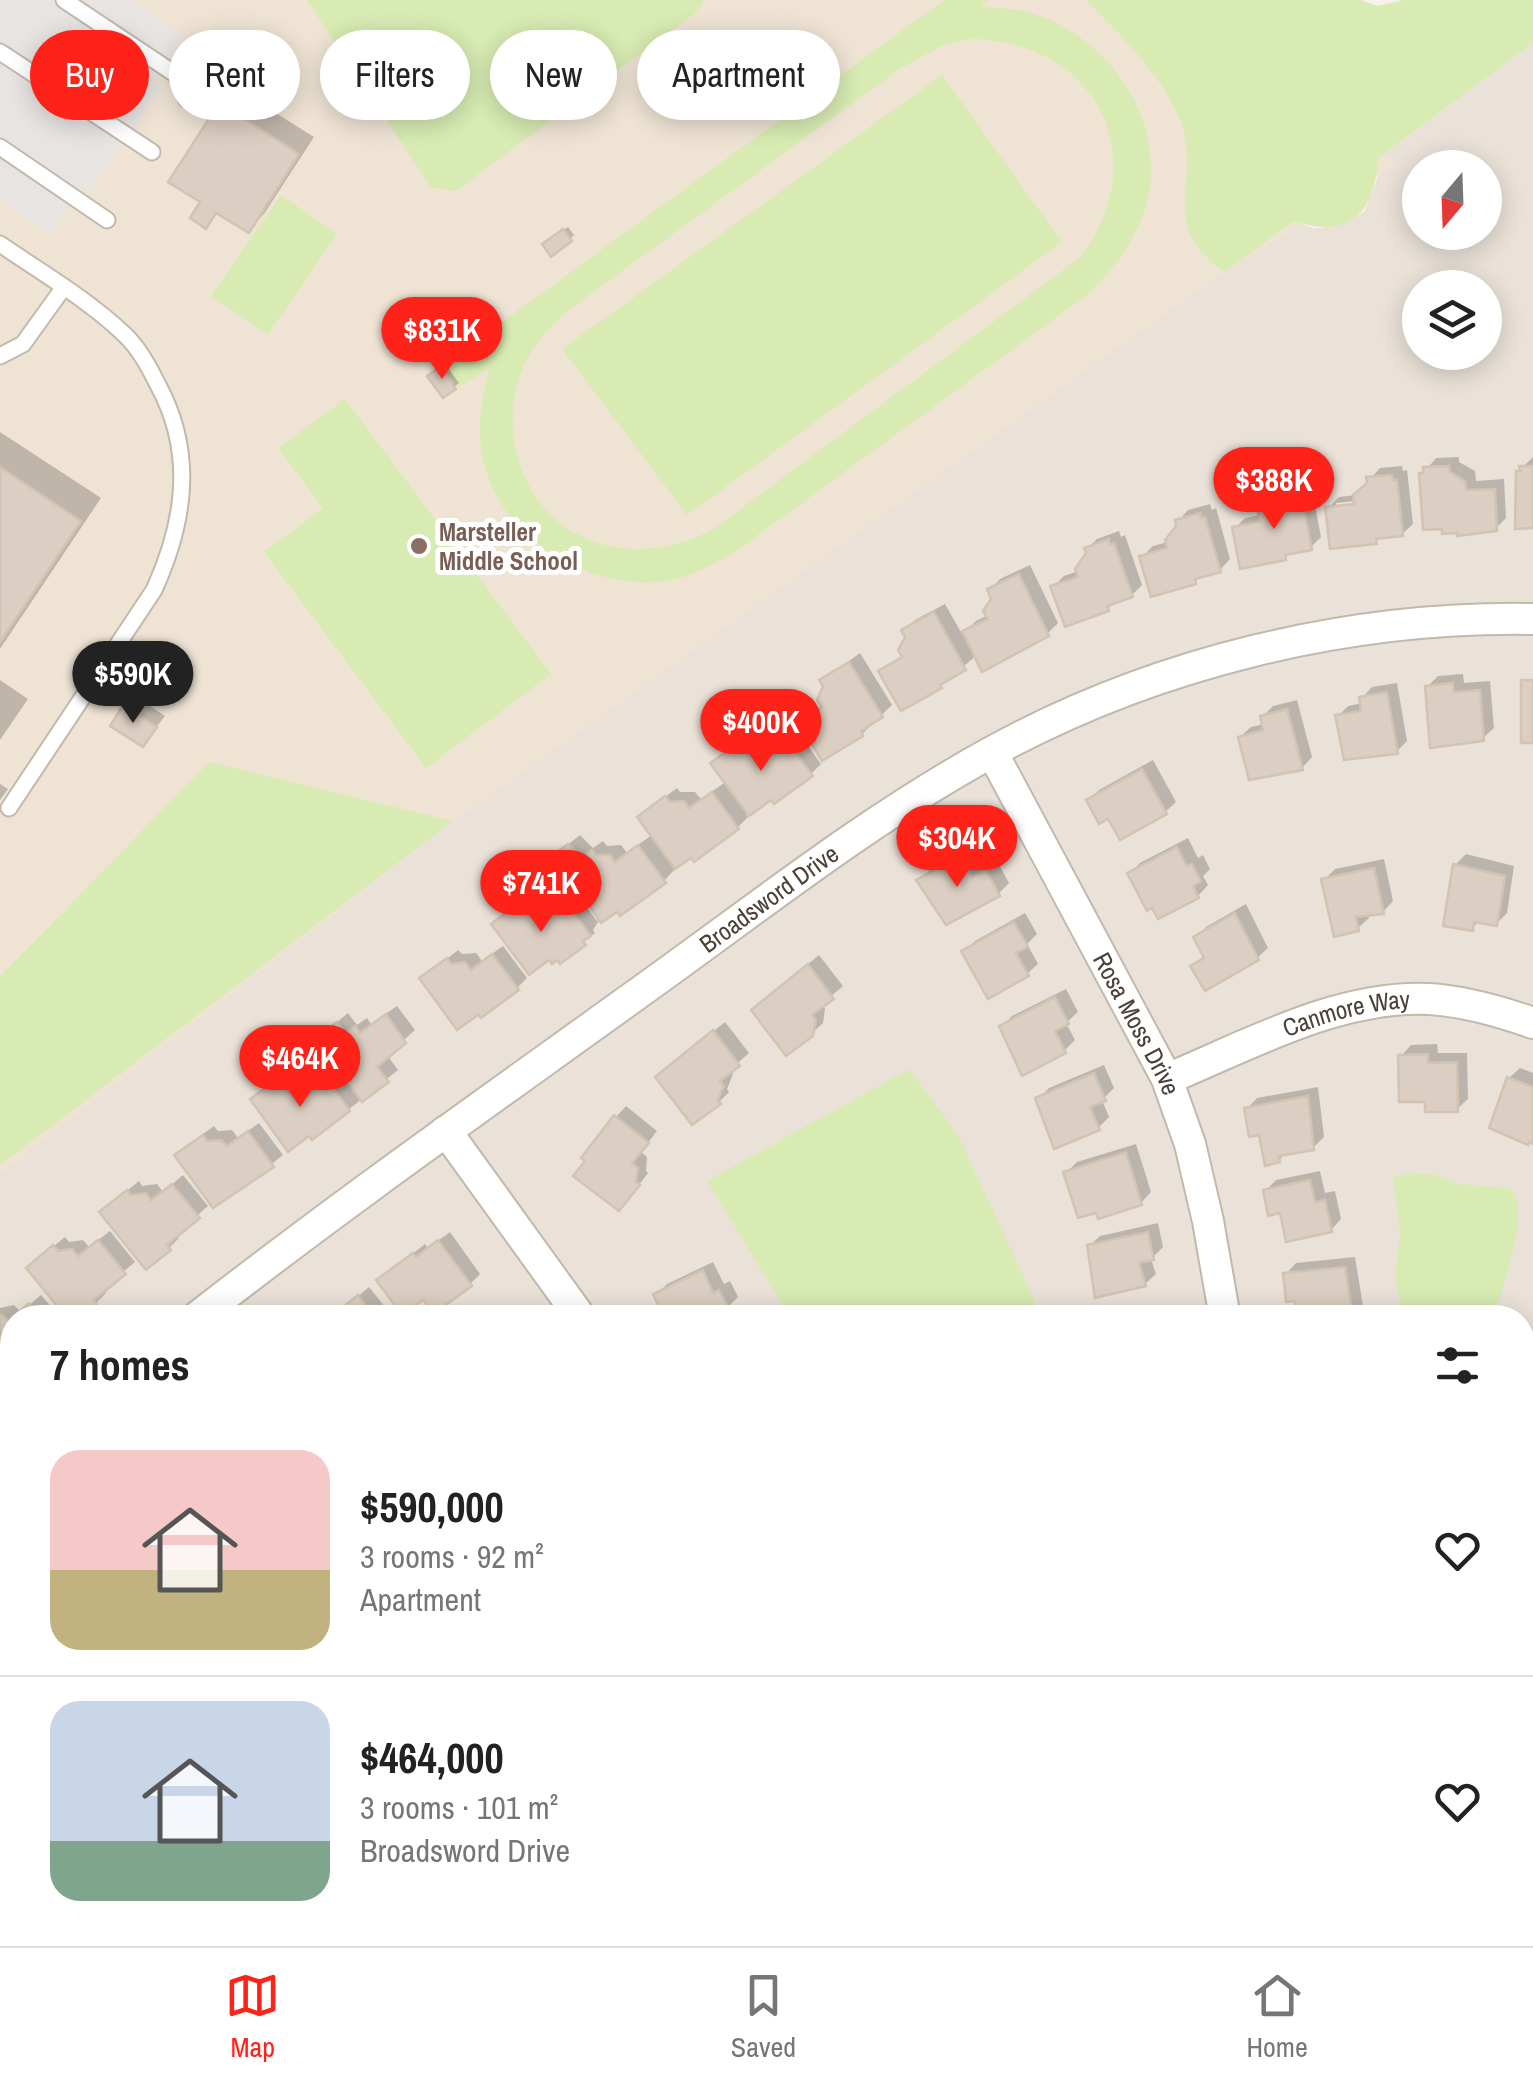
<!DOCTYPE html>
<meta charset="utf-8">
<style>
:root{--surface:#fff;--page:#f2f2f2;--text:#222;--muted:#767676;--line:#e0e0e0;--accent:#ff2218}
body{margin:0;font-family:"Archivo Narrow",sans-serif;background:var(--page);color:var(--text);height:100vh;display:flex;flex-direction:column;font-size:38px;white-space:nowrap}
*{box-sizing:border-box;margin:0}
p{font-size:32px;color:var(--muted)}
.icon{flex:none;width:55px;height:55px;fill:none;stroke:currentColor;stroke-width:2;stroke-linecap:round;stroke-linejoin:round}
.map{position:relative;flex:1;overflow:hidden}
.side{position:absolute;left:0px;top:1305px;width:1535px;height:642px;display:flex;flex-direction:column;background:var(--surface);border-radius:40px 40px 0 0;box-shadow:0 5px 25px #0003}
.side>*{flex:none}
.guide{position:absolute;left:30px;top:30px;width:1000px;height:90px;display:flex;gap:20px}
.needle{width:65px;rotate:199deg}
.controls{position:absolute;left:1402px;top:150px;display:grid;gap:20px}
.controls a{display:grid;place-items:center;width:100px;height:100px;border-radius:50%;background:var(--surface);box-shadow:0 5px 25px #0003;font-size:50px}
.price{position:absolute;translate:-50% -85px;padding:0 22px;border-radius:35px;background:var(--accent);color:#fff;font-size:32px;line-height:65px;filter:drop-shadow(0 2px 5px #0008)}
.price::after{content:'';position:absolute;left:50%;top:60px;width:30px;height:22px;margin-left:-15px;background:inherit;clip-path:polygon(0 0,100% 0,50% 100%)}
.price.on{background:#222;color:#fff}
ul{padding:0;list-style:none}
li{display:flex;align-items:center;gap:30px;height:250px;padding:0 50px}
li+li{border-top:2px solid var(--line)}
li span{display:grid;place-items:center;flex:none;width:280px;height:200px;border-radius:30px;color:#555}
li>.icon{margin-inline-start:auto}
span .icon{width:120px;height:120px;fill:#fffc;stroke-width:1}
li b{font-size:42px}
h2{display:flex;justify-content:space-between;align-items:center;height:120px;padding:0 50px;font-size:42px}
.pill{padding:0 35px;border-radius:45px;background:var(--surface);box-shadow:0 5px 25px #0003;font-size:35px;line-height:90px}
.pill.on{background:var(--accent);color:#fff}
.dock{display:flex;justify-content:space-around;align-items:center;height:140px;border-top:2px solid var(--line);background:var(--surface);font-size:28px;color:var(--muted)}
.dock a{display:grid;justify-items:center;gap:5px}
.dock .on{color:var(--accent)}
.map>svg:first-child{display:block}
.residential{fill:#eae2d8;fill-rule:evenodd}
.education{fill:#efe4d4}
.green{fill:#d7ebb2;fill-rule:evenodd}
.parking{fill:#e7e4e2}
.shadow{fill:#0003;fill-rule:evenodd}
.building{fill:#dbcec2;stroke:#d3c3b2;stroke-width:2.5}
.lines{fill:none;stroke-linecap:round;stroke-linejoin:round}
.service-casing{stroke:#c2b8ac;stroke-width:19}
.minor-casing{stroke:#c2b8ac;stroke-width:34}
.service{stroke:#fff;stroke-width:15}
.minor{stroke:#fff;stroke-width:30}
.education-dot{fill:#8d6e63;stroke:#fff;stroke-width:4}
.labels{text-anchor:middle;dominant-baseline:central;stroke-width:10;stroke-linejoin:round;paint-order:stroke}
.education-label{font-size:25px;font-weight:bold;fill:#785e54;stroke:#fff;text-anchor:start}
.street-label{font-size:25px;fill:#4a4138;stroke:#fff}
</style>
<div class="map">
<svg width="1533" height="1946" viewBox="0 0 1533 1946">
<rect width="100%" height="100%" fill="#f6f1ea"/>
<path class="residential" d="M1533,43V1946H0V1165L453,821L1294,221L1315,229L1343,224L1364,212L1377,180L1378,158ZM1420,168H1485V232H1420ZM1420,288H1485V352H1420ZM12,1318H1522V1935H12Z"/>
<polygon class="education" points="0,0 1174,0 1397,164 1224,272 453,821 0,1174"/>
<g class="green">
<polygon points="307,0 703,0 699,10 456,191 431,187"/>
<path d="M944,0H989L980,7C1006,8 1032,10 1055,22C1125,58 1170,136 1143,214C1132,246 1111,271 1087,295L736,551C714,564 692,577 666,581C589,592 499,538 483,459C476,428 482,399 489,368L459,387L442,366ZM971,39C1096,41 1155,156 1081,257L712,530C674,549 634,556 593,541C519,516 492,420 529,355C539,337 555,323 570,309L901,68L945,44Z"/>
<path d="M1086,0H1360L1378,6L1403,0H1533V43L1378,158C1375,212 1350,240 1294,221L1224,272C1152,220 1207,180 1178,116C1158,70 1121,36 1086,0Z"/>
<polygon points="942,75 1062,242 687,515 562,349"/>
<polygon points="281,195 337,234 268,334 211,296"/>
<polygon points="345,399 551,674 426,768 264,552 323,508 278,448"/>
<polygon points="209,762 453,821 0,1165 0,977"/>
<polygon points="909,1069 958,1135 1034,1299 1036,1317 790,1317 707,1181"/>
<path d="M1413,1173L1436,1175L1460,1184L1510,1188C1533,1213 1501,1283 1495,1317H1398L1400,1302L1395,1277L1400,1234L1393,1177Z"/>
<polygon points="1523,1703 1533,1703 1533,1946 1408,1946 1414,1935 1522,1935"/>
<polygon points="875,1935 977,1935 977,1946 876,1946"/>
</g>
<polygon class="parking" points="0,0 131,0 184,36 154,79 162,86 89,193 81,188 50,233 0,200"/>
<g class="shadow">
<polygon points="237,89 314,137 264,214 248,230 219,212 206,225 203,201 221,105"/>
<polygon points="568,227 574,235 570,239 550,240"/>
<polygon points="445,364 459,383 454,387 435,372"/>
<polygon points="0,432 101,498 0,649"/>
<polygon points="1459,457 1459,462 1475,471 1476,481 1504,479 1506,518 1496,528 1426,470 1436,458"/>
<polygon points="1533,457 1533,526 1518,472"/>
<path d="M1402,466L1403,471L1407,470L1413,524L1402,534L1381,536L1376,542L1328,508L1339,497L1356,495L1380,468ZM1366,500V505L1336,508V503Z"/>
<polygon points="1306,480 1307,486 1311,485 1321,537 1310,548 1291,551 1285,558 1235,528 1245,518 1260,515 1283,485"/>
<polygon points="1210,504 1212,510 1216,508 1230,559 1220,570 1203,574 1195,582 1142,557 1153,546 1168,542 1179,526 1178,521 1188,510"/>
<polygon points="1119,531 1121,537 1125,535 1142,585 1132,595 1116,600 1108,609 1053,587 1064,576 1078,571 1088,554 1087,549 1097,539"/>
<polygon points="1030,565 1058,623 1047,634 977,655 940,686 881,671 904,654 908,637 904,631 915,620 945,604 962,634 976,621 988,615 994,599 990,590 1000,579"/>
<polygon points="860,653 892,705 862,734 801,722 823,704 826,686 822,681"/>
<polygon points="1463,674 1464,683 1490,681 1494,728 1483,738 1427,687 1438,676"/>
<polygon points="0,680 28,699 0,740"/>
<polygon points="1397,683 1407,741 1397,751 1338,716 1348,706 1363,703 1362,698 1372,687"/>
<polygon points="135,696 165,716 143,744 125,707"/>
<polygon points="1297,700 1312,757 1302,768 1240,737 1251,727 1264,724 1262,717 1273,706"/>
<polygon points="797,730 821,764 811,774 771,797 746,815 748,817 738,827 673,868 674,870 664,881 598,922 593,930 595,933 560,961 494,924 530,895 534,900 548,899 554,907 575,891 597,921 601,918 559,853 571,842 580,835 593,848 603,841 607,846 621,845 627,853 653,834 651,807 677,788 680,792 695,792 701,799 727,781 714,764 724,753 750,734 754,739 768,738 774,746"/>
<polygon points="1153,760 1176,802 1165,812 1109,816 1089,800 1099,790"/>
<polygon points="0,784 8,789 0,800"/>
<polygon points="1188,838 1198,858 1203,855 1210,869 1203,876 1208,885 1198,896 1130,873 1140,863"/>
<polygon points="972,848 983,868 997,861 1009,883 998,894 920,880 930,870"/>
<polygon points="1466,854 1514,866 1507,913 1497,923 1480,921 1472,928 1455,865"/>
<polygon points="1384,859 1393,901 1383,912 1368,913 1369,918 1358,928 1324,880 1335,869"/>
<polygon points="1246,904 1268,948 1257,958 1194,966 1205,954 1196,938 1206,927"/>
<polygon points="1025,913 1037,934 1027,944 1038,964 1027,974 964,952 975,941"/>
<polygon points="503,946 527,978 517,988 422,979 458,950 462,954 476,953 482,961"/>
<polygon points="819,955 843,986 822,1004 825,1009 823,1023 811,1034 774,992"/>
<polygon points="1066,989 1078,1012 1066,1023 1075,1040 1064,1051 1002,1027 1012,1016"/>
<polygon points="397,1006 415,1030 387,1055 398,1070 348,1110 253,1100 289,1071 293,1075 307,1075 313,1082 338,1065 319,1037 348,1013 357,1025 367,1018 371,1024"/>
<polygon points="725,1022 749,1053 730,1070 733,1074 727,1089 729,1092 719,1102 669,1067"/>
<polygon points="1437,1044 1438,1053 1467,1053 1468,1099 1457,1109 1427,1100 1401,1056 1411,1045"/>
<polygon points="1104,1065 1114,1088 1102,1100 1109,1117 1099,1127 1038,1099 1049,1088"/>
<polygon points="1520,1068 1533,1073 1533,1141 1509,1078"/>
<polygon points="1318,1087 1324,1137 1313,1148 1287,1152 1279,1160 1247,1109 1257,1098"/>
<polygon points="626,1106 657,1131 641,1152 647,1157 646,1171 648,1173 629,1198 616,1117"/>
<polygon points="259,1123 283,1155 232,1195 188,1145 214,1126 218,1131 232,1130 238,1138"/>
<polygon points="1136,1144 1151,1192 1141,1203 1066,1173 1077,1162"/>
<polygon points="1320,1171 1325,1193 1335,1191 1341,1219 1331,1230 1282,1210 1265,1191 1276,1180"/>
<polygon points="183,1175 208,1206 176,1234 179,1238 169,1248 113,1202 139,1181 142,1186 157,1184 163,1192"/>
<polygon points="1158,1223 1163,1247 1151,1259 1156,1274 1145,1284 1089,1246 1100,1236"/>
<polygon points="110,1231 135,1262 103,1289 106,1293 96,1303 40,1257 65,1237 69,1242 83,1240 89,1247"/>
<polygon points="450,1232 480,1274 470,1284 424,1296 379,1280 425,1244 428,1248"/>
<polygon points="1355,1257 1363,1306 1352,1316 1297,1298 1286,1274 1296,1263"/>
<polygon points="713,1262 724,1284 730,1281 738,1297 729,1306 734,1318 675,1318 656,1295 667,1284"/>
<polygon points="369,1287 394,1318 333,1318"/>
<polygon points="41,1295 61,1318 12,1318 12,1372 0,1382 0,1308 14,1305 21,1312"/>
<polygon points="1175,1306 1177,1318 1113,1318 1116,1314"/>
<polygon points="11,1578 12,1647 8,1643 0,1651 0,1589"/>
<polygon points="245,1935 331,1935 322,1946 246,1946"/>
</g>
<g class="building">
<polygon points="219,103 299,154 249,233 216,213 206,229 190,218 200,202 168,182"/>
<polygon points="563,229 572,241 551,257 542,244"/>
<polygon points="440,367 456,389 443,398 427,376"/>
<polygon points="1449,466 1450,472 1465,481 1466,490 1495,489 1497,531 1457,536 1457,533 1442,534 1442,529 1423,530 1419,473 1423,473 1423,467"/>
<polygon points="1519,466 1533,466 1533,528 1515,529 1516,471 1520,471"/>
<polygon points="0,467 81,521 0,642"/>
<polygon points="1392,475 1393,480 1397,480 1403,536 1376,539 1377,544 1330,549 1325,507 1354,504 1353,495 1367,483 1366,477"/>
<polygon points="1296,489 1297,495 1301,494 1312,550 1285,555 1286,560 1240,569 1232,527 1260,522 1258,513 1271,500 1270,495"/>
<polygon points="1200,513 1201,518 1205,517 1221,572 1195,579 1196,584 1151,597 1139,556 1167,548 1165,540 1176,526 1175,520"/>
<polygon points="1109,539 1110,545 1114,543 1133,597 1107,606 1109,611 1065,627 1050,586 1078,577 1075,569 1086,553 1084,548"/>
<polygon points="1019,574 1049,636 982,672 962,631 988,619 983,611 991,599 987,589"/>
<polygon points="934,612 966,670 940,685 942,688 901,711 878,671 902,657 898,650 905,637 901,630"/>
<polygon points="849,662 883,717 861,731 863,736 822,761 798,721 822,707 817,700 823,686 819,680"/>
<rect x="1521" y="680" width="12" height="63"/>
<polygon points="1453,683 1454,692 1480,690 1484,741 1430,748 1425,686"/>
<polygon points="1387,692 1398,754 1344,760 1335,715 1361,711 1359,697"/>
<polygon points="123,705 157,727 143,747 110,726"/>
<polygon points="1287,709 1303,770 1249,780 1238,737 1263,730 1260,716"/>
<polygon points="785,739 813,776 774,804 771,800 749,816 710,763 739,743 743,749 758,748 762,755"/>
<polygon points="1142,769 1167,814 1120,840 1108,819 1099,824 1086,800"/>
<polygon points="712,792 739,829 694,862 691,858 675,869 637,817 665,796 670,802 684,801 689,808"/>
<polygon points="568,844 582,857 592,850 596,855 610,855 615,862 638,845 666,883 620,916 617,912 601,923 556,857 557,852"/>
<polygon points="1177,847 1187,866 1192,864 1201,881 1193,886 1199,898 1158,919 1152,908 1147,911 1127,873"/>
<polygon points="961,856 972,877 986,870 1000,896 946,925 916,880"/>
<polygon points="1453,864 1505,876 1497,926 1474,922 1473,931 1443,926"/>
<polygon points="1374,868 1384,914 1356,917 1359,931 1334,937 1321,879"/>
<polygon points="564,900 591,936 583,941 586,945 560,964 557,960 552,964 549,960 529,975 491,924 519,903 523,909 537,908 543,915"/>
<polygon points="1235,913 1259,960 1205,991 1190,966 1204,958 1193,937"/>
<polygon points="1014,922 1028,947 1016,953 1029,976 988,999 961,951"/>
<polygon points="492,954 519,990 481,1018 478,1015 457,1030 419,978 447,958 451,964 465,962 471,970"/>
<polygon points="808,964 834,999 812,1015 816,1020 813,1036 786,1056 751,1010"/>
<polygon points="1055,997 1069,1024 1055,1031 1066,1053 1022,1076 999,1026"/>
<polygon points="386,1014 406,1043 377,1067 389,1082 362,1102 315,1037 337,1022 345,1034 355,1026 360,1033"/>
<polygon points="713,1030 740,1066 720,1081 724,1086 718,1100 721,1104 692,1125 655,1077"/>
<polygon points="1428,1054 1428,1063 1457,1062 1458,1112 1425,1112 1425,1102 1399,1102 1398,1055"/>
<polygon points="1094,1073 1106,1101 1090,1107 1100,1130 1054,1149 1035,1098"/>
<polygon points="323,1075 350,1111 312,1140 309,1136 288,1152 250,1099 278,1079 282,1085 296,1084 302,1091"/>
<polygon points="1507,1077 1533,1087 1533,1144 1529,1142 1528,1145 1489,1128"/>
<polygon points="1308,1096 1314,1150 1279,1156 1280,1162 1265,1166 1259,1135 1249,1137 1244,1108"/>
<polygon points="614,1115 649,1143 632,1163 638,1168 636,1182 640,1185 619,1211 573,1176 585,1161 581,1158"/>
<polygon points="248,1131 274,1167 213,1208 174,1155 203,1135 207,1141 221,1140 227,1146"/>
<polygon points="1126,1152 1142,1205 1098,1219 1096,1213 1078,1218 1063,1172"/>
<polygon points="1310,1180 1315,1202 1325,1200 1332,1232 1286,1242 1280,1213 1268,1216 1263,1190"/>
<polygon points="172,1184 200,1218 167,1245 171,1250 146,1270 99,1212 127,1190 131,1195 146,1193 151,1200"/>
<polygon points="1148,1232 1154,1260 1139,1263 1146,1286 1095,1298 1087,1245"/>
<polygon points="98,1240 126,1274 94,1300 97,1305 82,1318 67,1318 26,1268 53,1245 58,1251 72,1249 78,1256"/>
<polygon points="438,1240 472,1286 443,1307 427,1305 423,1300 402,1315 376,1280 413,1253 416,1257"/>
<polygon points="1345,1267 1353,1318 1297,1318 1295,1301 1286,1302 1283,1273"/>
<polygon points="703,1270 713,1293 719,1290 729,1309 718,1315 719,1318 664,1318 653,1294"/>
<polygon points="358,1295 375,1318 329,1318"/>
<polygon points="29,1303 42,1318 13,1318"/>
<polygon points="0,1314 9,1321 12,1318 12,1375 1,1384"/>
<polygon points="0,1587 12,1600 12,1651 8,1646 0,1654"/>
<polygon points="243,1935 324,1935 324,1945 244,1946"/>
<rect x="543" y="1935" width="39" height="11"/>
<polygon points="1291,1935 1351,1935 1349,1946 1289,1945"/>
</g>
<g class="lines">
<defs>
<g id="service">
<polyline points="64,0 178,76 185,87 186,99"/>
<polyline points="0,52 152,152"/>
<polyline points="0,147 107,220"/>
<path d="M0,244C42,273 87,299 124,334C139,348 149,367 158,385C195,453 185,522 154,590L9,808"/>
<polyline points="0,356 23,344 64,287"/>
</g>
<g id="minor">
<path id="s1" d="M992,752L1167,1079L1190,1144L1208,1221L1225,1318"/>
<path id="s2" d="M1167,1079C1249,1045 1338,995 1429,999C1464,1001 1499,1011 1533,1023"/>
<polyline points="446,1131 581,1318"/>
<path id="s3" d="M196,1318C338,1207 486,1103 633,997C750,914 864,822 990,753C1153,663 1347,616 1533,619"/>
<polyline points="0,1487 12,1476"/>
<polyline points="1522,1522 1533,1517"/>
<polyline points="668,1935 669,1946"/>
</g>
</defs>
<use href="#service" class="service-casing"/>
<use href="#minor" class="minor-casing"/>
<use href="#service" class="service"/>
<use href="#minor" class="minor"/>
</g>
<circle class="education-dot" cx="419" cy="546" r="10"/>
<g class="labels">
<g class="education-label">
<text x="439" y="532">Marsteller<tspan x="439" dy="29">Middle School</tspan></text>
</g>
<g class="street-label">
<text stroke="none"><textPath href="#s3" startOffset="710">Broadsword Drive</textPath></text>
<text stroke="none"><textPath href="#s2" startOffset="192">Canmore Way</textPath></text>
<text stroke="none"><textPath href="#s1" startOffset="308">Rosa Moss Drive</textPath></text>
</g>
</g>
</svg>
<div class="controls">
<a><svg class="needle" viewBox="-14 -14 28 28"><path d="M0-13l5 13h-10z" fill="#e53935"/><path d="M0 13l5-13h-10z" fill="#767676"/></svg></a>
<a><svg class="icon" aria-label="layers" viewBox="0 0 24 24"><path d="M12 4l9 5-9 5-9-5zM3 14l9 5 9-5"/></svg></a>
</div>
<b class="price" style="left:442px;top:382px">$831K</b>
<b class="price" style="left:1274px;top:532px">$388K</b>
<b class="price on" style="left:133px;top:726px">$590K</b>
<b class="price" style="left:761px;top:774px">$400K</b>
<b class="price" style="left:957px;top:890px">$304K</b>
<b class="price" style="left:541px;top:935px">$741K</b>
<b class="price" style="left:300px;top:1110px">$464K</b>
<div class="guide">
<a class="pill on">Buy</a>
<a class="pill">Rent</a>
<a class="pill">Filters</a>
<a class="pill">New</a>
<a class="pill">Apartment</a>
</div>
<section class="side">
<h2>7 homes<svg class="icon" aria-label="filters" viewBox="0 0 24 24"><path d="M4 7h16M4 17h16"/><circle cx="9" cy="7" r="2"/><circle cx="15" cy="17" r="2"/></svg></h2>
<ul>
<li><span style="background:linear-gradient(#f6c9c9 60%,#c2b280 0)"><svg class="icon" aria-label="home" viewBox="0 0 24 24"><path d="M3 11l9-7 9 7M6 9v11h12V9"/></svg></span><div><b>$590,000</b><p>3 rooms · 92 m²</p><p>Apartment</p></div><svg class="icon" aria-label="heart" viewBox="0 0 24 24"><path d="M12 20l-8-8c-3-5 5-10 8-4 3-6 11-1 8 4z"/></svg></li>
<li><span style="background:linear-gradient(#c9d6e8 70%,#7fa58c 0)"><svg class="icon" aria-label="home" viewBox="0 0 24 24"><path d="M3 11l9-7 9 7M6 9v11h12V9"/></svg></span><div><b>$464,000</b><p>3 rooms · 101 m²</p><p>Broadsword Drive</p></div><svg class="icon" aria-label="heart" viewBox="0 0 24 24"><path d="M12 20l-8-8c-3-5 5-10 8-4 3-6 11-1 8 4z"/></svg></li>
</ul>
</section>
</div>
<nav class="dock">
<a class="on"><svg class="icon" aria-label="map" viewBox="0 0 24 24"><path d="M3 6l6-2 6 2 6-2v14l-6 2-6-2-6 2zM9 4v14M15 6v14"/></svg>Map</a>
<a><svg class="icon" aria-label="saved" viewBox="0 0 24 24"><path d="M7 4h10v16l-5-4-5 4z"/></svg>Saved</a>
<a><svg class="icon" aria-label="home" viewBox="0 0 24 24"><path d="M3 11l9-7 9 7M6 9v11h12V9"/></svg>Home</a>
</nav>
